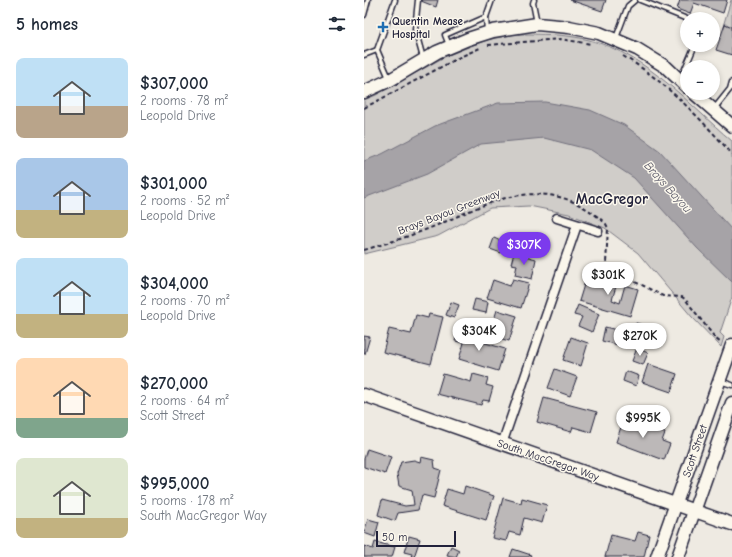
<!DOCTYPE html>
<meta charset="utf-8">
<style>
:root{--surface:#fff;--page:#f6f6f7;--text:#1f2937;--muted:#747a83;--accent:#7c3aed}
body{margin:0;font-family:"Comic Neue",sans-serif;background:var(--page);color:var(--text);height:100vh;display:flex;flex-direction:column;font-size:15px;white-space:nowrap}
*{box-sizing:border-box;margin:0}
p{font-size:13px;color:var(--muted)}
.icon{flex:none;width:22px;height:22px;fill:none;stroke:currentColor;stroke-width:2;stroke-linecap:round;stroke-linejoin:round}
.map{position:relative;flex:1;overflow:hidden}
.drawer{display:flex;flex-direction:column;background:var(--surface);width:364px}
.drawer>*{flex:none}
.controls{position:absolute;left:316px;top:12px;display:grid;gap:8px}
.controls a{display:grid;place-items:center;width:40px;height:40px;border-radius:50%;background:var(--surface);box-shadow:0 2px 6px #0003;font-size:20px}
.scale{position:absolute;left:12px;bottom:10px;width:80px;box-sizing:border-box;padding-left:4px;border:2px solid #22223b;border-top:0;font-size:11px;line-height:14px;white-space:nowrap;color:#22223b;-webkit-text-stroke:3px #fbf7ec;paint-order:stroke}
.price{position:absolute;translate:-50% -34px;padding:0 9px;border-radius:14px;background:#fff;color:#222;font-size:13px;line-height:26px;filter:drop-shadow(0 1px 2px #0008)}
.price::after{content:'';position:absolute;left:50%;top:24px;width:12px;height:9px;margin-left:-6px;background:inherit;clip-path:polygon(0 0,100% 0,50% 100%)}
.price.on{background:var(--accent);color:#fff}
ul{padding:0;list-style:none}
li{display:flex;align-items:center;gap:12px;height:100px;padding:0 16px}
li span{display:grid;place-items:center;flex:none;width:112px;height:80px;border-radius:8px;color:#555}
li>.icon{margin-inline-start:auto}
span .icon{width:48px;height:48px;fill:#fffc;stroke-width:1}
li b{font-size:17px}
h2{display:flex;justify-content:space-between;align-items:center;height:48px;padding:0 16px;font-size:17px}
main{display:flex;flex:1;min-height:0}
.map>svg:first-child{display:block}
.green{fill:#d0cdc9;stroke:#797882}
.water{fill:#a6a3a7;stroke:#716f7c}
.building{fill:#bcb8b8;stroke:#22223b}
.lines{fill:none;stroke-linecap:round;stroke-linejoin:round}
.lane-casing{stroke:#22223b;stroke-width:7}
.street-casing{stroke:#22223b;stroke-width:11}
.secondary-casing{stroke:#22223b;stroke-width:15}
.path{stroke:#22223b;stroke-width:2;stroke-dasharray:4 3;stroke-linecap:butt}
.lane{stroke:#fbf7ec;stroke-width:4}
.street{stroke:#fbf7ec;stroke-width:8}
.secondary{stroke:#fbf7ec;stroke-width:12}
.poi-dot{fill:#1f6fb2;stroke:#fbf7ec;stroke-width:1.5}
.labels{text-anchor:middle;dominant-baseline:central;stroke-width:3;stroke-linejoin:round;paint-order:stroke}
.poi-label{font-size:11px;font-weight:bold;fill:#22223b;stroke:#fbf7ec;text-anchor:start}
.street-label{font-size:11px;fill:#22223b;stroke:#fbf7ec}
.water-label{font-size:12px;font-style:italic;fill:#575666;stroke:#fbf7ec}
.district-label{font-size:15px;font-weight:bold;fill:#22223b;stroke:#fbf7ec}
</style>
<main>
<section class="drawer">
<h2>5 homes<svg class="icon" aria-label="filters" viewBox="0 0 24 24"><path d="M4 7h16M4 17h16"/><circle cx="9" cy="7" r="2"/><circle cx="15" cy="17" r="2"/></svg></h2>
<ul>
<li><span style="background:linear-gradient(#bfe0f5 60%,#b9a48a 0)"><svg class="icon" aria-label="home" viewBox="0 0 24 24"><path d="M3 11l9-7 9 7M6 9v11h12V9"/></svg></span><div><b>$307,000</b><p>2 rooms · 78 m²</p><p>Leopold Drive</p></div></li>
<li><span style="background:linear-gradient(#a9c7e8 65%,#c2b280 0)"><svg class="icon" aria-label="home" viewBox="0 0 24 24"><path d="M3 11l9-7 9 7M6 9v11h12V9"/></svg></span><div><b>$301,000</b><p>2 rooms · 52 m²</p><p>Leopold Drive</p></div></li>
<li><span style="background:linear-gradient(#bfe0f5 70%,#c2b280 0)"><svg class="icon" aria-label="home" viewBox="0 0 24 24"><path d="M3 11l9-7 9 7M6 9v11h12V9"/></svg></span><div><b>$304,000</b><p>2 rooms · 70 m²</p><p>Leopold Drive</p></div></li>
<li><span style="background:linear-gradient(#ffd9b3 75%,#7fa58c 0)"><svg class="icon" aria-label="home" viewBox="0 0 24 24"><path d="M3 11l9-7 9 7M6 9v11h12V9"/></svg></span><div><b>$270,000</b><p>2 rooms · 64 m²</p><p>Scott Street</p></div></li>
<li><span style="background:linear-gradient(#dfe7d0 75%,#c2b280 0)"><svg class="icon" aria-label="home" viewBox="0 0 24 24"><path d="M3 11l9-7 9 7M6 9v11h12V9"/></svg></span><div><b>$995,000</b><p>5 rooms · 178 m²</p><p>South MacGregor Way</p></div></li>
</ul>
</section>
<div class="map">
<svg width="368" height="557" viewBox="0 0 368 557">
<rect width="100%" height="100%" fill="#eeeae2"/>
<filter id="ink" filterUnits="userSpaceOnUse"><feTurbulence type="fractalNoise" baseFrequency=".025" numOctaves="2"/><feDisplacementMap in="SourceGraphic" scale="8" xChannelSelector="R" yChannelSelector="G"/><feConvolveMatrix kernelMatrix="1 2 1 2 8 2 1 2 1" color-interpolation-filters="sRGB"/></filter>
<g filter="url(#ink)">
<g class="green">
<polygon points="367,0 368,0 368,27 360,23"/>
<path d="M152,34C177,34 201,34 225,40C284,55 323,103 368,141V297L356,333L360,337L357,347L328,317L274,253L241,228L205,214L165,206L126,208L74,236L0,254V100L12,95L82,56L122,40Z"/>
</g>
<polygon class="water" points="181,102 226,110 260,125 296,151 368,230 368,282 333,248 270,178 227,150 180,138 117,144 63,174 0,198 0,161 18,154 71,126 134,103"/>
<g class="building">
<polygon points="57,0 74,0 72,7 57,1"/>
<polygon points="206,0 242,0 238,11"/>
<polygon points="316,0 363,0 359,13 330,3 326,14 313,9"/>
<polygon points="361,24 368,27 368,55 352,50"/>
<polygon points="130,238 141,243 137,253 126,249"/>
<polygon points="150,253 172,259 168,279 151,275 153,265 147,264"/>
<polygon points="223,275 253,283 248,300 256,303 261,285 274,289 266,316 215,301"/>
<polygon points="149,279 165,283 157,308 123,298 129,280 146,286"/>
<polygon points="111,299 124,302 122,313 108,310"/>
<polygon points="87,302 95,305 90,318 82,315"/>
<polygon points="214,305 235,314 228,332 214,326 218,317 210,315"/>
<polygon points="133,310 153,316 145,341 118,333 120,324 128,326"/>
<polygon points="65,314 79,317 67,364 19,352 25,329 47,334 52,315 64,318"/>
<polygon points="272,323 292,329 287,345 266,338"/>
<polygon points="241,327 257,331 254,345 238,341"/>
<polygon points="95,328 107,332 105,338 141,349 134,371 95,359 100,343 91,341"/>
<polygon points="0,336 6,337 1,354 0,354"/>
<polygon points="207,337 224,343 217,366 199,360"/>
<polygon points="273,348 284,353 279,365 268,361"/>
<polygon points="284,364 313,374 307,392 278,382"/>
<polygon points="191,369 213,377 206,396 184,388"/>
<polygon points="262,371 275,376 272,386 259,381"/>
<polygon points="79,374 107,382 109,374 124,378 122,385 129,387 125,401 119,400 117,405 73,394"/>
<polygon points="180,398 233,412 227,432 209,427 207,432 173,422"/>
<polygon points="260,418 301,433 298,441 306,444 300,460 252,442"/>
<polygon points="3,449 27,457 21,474 0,467 0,459"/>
<polygon points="57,457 70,460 71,468 77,470 70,498 58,495 54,510 34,513 31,521 14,515 18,500 41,506 50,505 48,490 35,486 33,474 37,462 50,460 56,462"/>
<polygon points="101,486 130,496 122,520 78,506 83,489 99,494"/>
<polygon points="139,498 157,503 158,498 183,505 178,523 160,518 156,535 145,532 142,541 128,538"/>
<polygon points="4,519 15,522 11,537 0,533"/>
<polygon points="274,532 285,535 280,557 241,557 247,535 271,541"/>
<polygon points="45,536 56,539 50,557 47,557 48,554 40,552"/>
<polygon points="11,542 31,547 28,557 0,557 0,546 9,549"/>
<polygon points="87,546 95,550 92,557 83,555"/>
<polygon points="149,549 167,555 166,557 146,557"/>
</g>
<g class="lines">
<defs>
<g id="lane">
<polyline points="54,0 51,29 59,58"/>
<polyline points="170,0 169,3 173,23"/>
<polyline points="276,0 323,19"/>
<polyline points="0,15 4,0"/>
<polyline points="123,32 122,17 128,0"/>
<polyline points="252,38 264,6 271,0"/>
<polyline points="85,45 81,35 122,17"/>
<polyline points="0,55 13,50"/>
<polyline points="25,78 13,50 31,0"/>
<polyline points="317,78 331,45"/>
<polyline points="350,109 366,89 368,82"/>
<polyline points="356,381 368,385"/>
</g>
<g id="street">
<polyline points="193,218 234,231"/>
<polyline points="138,444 213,225"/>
</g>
<g id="secondary">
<polyline points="0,92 26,80 73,52 104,39 129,31 173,24 205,27 235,33 273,49 302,67 323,87"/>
<polyline points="330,93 368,126"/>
<polyline points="0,395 368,524"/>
<polyline points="293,557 368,345"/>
<polyline points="314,557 368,403"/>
</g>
</defs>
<use href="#lane" class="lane-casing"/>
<use href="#street" class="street-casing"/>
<use href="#secondary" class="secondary-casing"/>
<g class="path">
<polyline points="124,45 196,39 227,44"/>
<path d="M259,56C300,80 336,118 368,154"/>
<polyline points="0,108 96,57 116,48"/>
<path d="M0,250C27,242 53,234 78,223C93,217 108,209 123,204C168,187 207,191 242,224L244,228L242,263L243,268L246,271L280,286L299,296L318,297L321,299L352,339L357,343"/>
</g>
<use href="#lane" class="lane"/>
<use href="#street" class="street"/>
<use href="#secondary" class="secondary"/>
</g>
</g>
<path class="poi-dot" d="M17 21h4v4h4v4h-4v4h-4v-4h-4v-4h4z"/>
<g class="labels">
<g class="poi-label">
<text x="28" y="21">Quentin Mease<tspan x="28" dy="13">Hospital</tspan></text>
</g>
<g class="street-label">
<text transform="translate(85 212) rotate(-21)">Brays Bayou Greenway</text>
<text transform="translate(331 451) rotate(-71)">Scott Street</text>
<text transform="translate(184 460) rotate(19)">South MacGregor Way</text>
</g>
<g class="water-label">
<text transform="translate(304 187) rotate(48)">Brays Bayou</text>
</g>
<g class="district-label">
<text x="248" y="199">MacGregor</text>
</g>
</g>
</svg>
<div class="controls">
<a>+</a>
<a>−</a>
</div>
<div class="scale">50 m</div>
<b class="price on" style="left:160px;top:266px">$307K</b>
<b class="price" style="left:244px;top:296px">$301K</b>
<b class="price" style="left:115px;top:352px">$304K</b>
<b class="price" style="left:276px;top:357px">$270K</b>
<b class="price" style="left:279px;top:439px">$995K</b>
</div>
</main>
